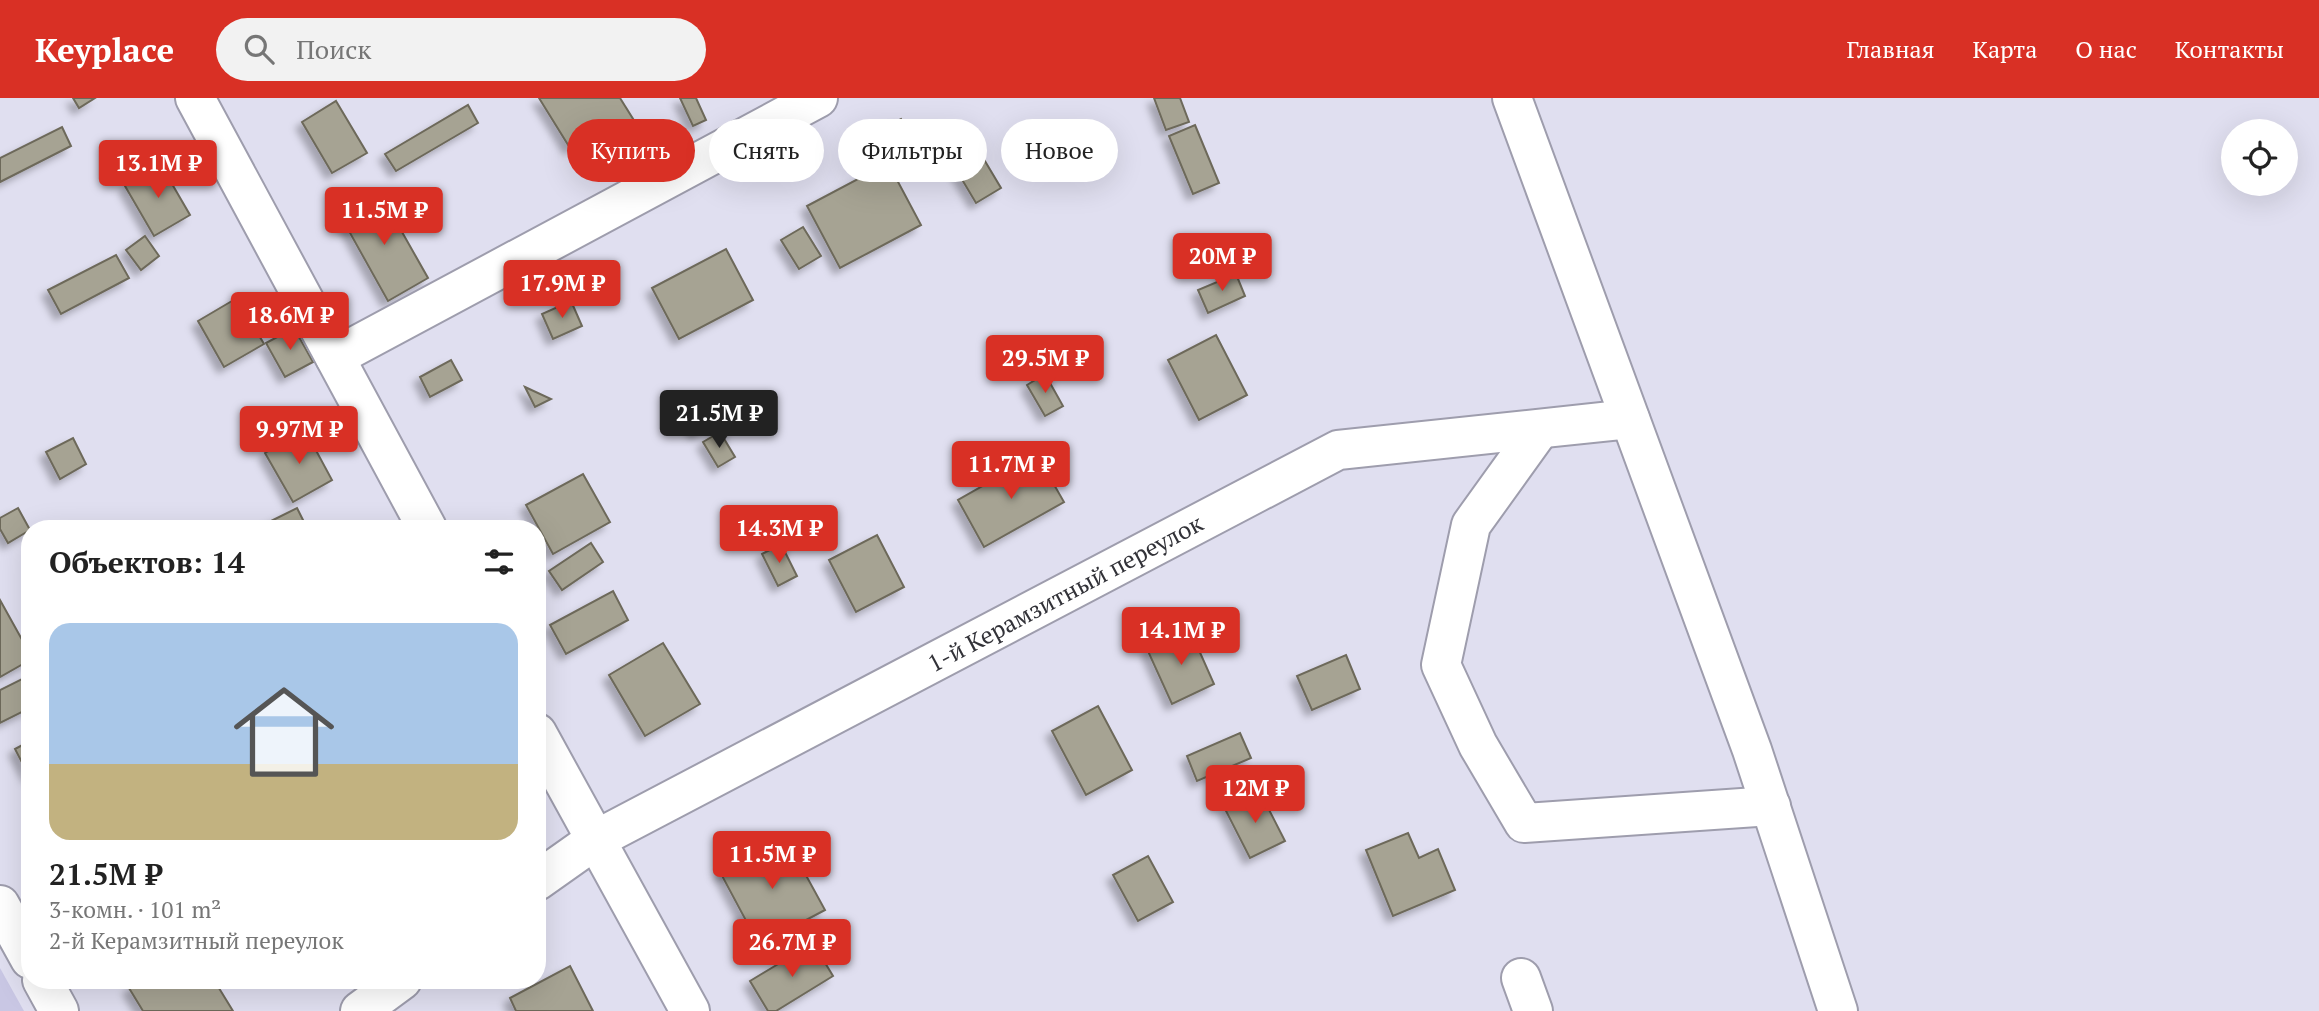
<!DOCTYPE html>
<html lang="ru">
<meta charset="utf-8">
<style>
:root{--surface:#fff;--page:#f2f2f2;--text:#222;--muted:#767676;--line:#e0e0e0;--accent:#d93025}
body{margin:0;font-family:"PT Serif",serif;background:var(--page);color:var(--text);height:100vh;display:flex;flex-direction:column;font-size:26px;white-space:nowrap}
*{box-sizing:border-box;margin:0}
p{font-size:23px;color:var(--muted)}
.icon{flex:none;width:38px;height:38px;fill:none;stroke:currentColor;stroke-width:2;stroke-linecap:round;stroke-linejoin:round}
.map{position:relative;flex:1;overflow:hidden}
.drawer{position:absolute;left:21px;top:422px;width:525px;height:469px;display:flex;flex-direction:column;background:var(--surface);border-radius:28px;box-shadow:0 7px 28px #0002}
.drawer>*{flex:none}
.banner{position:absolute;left:567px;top:21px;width:665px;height:63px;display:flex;gap:14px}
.tools{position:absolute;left:2221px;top:21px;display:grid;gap:14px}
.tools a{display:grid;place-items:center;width:77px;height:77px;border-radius:50%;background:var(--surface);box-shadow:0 7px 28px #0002;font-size:35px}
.price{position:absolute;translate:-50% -60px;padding:0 16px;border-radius:7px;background:var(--accent);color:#fff;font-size:23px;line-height:46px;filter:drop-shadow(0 2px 4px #0008)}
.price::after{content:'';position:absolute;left:50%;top:42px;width:21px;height:16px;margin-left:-10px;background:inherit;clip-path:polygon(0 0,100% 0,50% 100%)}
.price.on{background:#222;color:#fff}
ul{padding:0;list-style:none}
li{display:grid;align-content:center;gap:14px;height:371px;padding:0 28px}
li+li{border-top:2px solid var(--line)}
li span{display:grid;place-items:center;height:217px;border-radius:21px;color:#555}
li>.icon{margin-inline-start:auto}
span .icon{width:126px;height:126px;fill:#fffc;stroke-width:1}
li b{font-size:30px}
h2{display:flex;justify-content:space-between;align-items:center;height:84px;padding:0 28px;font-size:30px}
.tag{padding:0 24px;border-radius:32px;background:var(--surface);box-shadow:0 7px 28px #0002;font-size:24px;line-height:63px}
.tag.on{background:var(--accent);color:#fff}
header{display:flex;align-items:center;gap:42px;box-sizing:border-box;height:98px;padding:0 35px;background:var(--accent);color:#fff}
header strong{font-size:33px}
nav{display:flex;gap:38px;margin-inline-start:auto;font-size:24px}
.search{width:490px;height:63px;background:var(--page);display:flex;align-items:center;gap:18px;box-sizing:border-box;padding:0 24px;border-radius:38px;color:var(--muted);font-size:26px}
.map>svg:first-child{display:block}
.green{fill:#c9c7e4}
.building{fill:#a6a393;stroke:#6d695a;stroke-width:2;filter:url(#shadow)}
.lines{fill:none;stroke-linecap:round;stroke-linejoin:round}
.minor-casing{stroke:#9e9dad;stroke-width:42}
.minor{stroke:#fff;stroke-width:38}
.labels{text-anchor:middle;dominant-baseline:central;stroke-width:5;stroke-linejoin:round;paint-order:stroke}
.street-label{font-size:24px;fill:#323238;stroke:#fff}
</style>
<header>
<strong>Keyplace</strong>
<div class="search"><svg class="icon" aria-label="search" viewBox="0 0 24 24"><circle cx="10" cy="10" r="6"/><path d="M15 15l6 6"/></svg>Поиск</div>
<nav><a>Главная</a><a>Карта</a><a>О нас</a><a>Контакты</a></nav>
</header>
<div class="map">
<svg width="2319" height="913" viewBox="0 0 2319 913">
<defs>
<filter id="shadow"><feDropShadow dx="-6" dy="6" stdDeviation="3.5" flood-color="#0004"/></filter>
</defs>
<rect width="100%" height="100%" fill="#e0dff0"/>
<polygon class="green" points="0,870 24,913 0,913"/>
<g class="building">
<polygon points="73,0 95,0 79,10"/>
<polygon points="539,0 620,0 640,32 618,45 607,27 570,50"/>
<polygon points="680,0 696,0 706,22 693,28"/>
<polygon points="1154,0 1180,0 1189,24 1166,32"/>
<polygon points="336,3 367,55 332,75 302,24"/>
<polygon points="468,7 478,25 396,73 385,56"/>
<polygon points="901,21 914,46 888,60 875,34"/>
<polygon points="1195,27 1219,85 1193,96 1169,38"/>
<polygon points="62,29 71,48 0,84 0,60"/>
<polygon points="973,43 1001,90 976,105 948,58"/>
<polygon points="888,65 921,127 840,170 807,108"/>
<polygon points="161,67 190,117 154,138 125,88"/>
<polygon points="380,95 428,180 388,203 340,117"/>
<polygon points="803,129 821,158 799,171 781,142"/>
<polygon points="145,138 159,158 141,172 126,152"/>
<polygon points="726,151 753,202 679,241 652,190"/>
<polygon points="116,157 129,180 61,216 48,192"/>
<polygon points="1236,176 1245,198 1208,215 1198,192"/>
<polygon points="237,200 264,246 224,269 198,223"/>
<polygon points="571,203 582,228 553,241 542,216"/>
<polygon points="294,230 313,264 285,279 266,245"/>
<polygon points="1216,237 1247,297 1199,322 1168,262"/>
<polygon points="451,262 462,282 430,299 420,279"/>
<polygon points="1045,276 1063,308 1045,318 1027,287"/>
<polygon points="525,289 551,301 535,309"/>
<polygon points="701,294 718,322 696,335 679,307"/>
<polygon points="305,332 332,382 293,404 265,355"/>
<polygon points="720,334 735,359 718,369 703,344"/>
<polygon points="73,340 86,366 60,381 46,354"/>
<polygon points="1037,357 1064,404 984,449 958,402"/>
<polygon points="583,376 610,424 553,456 526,407"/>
<polygon points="18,410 30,432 8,445 0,431 0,420"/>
<polygon points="297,410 306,428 301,430 257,430"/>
<polygon points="877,437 904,489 856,514 829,462"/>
<polygon points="591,445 603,464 562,492 549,473"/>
<polygon points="781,446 797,478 778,488 762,456"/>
<polygon points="613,493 628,522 566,556 550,527"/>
<polygon points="0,502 30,556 30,562 0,579"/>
<polygon points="1190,532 1214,586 1172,606 1147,551"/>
<polygon points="663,545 700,606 645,638 609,577"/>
<polygon points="1346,557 1360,591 1312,612 1297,578"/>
<polygon points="30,577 30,610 0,625 0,592"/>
<polygon points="1098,608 1132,672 1086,697 1052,633"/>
<polygon points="1240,635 1251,660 1197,683 1187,658"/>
<polygon points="30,643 30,680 15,651"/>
<polygon points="1260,694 1285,743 1250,760 1225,711"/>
<polygon points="1408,735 1419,760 1438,751 1455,792 1393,818 1366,752"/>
<polygon points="785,739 825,812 759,847 720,774"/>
<polygon points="1148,758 1173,804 1138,823 1113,777"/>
<polygon points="813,845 833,878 776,913 768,913 750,883"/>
<polygon points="570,868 593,913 516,913 510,900"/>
<polygon points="142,882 214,882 233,913 143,913 129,890"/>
</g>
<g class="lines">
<defs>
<g id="minor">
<polyline points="195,0 427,430"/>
<polyline points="1512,0 1752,652 1838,913"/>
<polyline points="335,259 818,0"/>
<polyline points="1540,331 1471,427 1441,567 1478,647 1524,725 1771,708"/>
<polyline points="537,635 690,913"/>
<polyline points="537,783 595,742 1338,352 1630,321"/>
<polyline points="0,807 30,861"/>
<polyline points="1521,880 1533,913"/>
<polyline points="42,882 59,913"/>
<polyline points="360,913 402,882"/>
</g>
</defs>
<use href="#minor" class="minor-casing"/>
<use href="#minor" class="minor"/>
</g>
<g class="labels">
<g class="street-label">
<text transform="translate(1065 495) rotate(-28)">1-й Керамзитный переулок</text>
</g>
</g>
</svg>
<div class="tools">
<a><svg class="icon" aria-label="locate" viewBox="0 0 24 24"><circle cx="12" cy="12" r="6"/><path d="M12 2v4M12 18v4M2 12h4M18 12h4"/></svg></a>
</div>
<b class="price" style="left:158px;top:102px">13.1M ₽</b>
<b class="price" style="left:384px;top:149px">11.5M ₽</b>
<b class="price" style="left:1222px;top:195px">20M ₽</b>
<b class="price" style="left:562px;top:222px">17.9M ₽</b>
<b class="price" style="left:290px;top:254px">18.6M ₽</b>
<b class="price" style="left:1045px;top:297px">29.5M ₽</b>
<b class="price on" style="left:719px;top:352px">21.5M ₽</b>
<b class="price" style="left:299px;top:368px">9.97M ₽</b>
<b class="price" style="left:1011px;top:403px">11.7M ₽</b>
<b class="price" style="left:779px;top:467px">14.3M ₽</b>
<b class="price" style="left:1181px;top:569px">14.1M ₽</b>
<b class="price" style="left:1255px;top:727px">12M ₽</b>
<b class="price" style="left:772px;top:793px">11.5M ₽</b>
<b class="price" style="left:792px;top:881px">26.7M ₽</b>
<div class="banner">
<a class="tag on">Купить</a>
<a class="tag">Снять</a>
<a class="tag">Фильтры</a>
<a class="tag">Новое</a>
</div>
<section class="drawer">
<h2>Объектов: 14<svg class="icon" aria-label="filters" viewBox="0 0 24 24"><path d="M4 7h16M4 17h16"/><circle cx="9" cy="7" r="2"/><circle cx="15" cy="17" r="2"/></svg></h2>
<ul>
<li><span style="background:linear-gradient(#a9c7e8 65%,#c2b280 0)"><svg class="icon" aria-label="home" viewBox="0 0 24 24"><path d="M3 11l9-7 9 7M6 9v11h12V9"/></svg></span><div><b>21.5M ₽</b><p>3-комн. · 101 m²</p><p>2-й Керамзитный переулок</p></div></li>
</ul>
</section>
</div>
